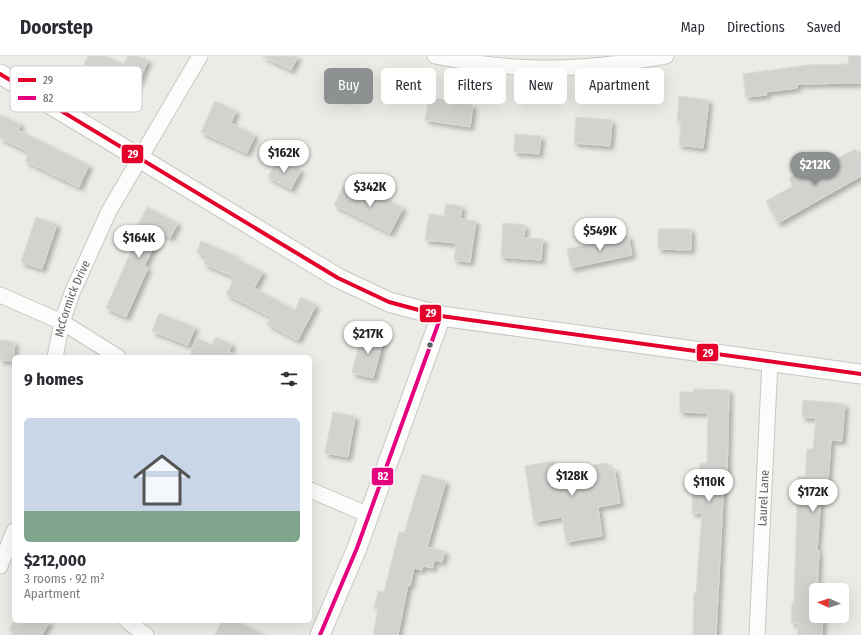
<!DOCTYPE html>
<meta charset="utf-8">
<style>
:root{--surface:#fff;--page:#f7f7f7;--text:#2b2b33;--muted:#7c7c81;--line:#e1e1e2;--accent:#8e9192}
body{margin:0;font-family:"Fira Sans Condensed",sans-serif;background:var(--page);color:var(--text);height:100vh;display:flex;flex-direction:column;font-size:15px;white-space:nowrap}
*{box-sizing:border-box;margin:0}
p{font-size:13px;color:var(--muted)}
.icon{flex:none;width:22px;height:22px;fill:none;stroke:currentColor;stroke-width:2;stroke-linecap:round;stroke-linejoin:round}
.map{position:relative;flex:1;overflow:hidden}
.side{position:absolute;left:12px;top:299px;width:300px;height:268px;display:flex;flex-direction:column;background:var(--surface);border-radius:6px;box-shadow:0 4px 16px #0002}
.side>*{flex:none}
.hud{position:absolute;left:324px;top:12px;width:380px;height:36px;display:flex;gap:8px}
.needle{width:26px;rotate:273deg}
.controls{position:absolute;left:809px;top:527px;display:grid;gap:8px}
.controls a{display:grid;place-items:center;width:40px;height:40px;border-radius:6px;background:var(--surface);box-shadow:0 4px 16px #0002;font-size:20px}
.price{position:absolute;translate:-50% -34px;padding:0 9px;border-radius:14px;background:#fff;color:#222;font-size:13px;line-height:26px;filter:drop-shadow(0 1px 2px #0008)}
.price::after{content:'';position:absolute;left:50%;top:24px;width:12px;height:9px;margin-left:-6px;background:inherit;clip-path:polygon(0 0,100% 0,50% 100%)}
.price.current{background:var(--accent);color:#fff}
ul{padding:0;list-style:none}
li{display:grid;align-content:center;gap:8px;height:212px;padding:0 12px}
li span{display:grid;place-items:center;height:124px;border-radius:6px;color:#555}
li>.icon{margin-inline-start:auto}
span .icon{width:72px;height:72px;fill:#fffc;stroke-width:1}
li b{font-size:17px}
h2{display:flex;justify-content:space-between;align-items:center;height:48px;padding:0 12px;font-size:17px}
.pill{padding:0 14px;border-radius:6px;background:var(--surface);box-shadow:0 4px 16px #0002;font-size:14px;line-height:36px}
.pill.current{background:var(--accent);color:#fff}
header{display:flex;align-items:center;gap:24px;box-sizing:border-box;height:56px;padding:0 20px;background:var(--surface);border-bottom:1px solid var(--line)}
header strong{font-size:19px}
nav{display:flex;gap:22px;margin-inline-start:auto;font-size:14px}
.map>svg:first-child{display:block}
.building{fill:#d3d2cf;stroke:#dbdad6;filter:url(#shadow)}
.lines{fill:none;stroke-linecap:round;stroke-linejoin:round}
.minor-casing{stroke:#c7c7c7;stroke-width:17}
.tertiary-casing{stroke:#c7c7c7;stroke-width:21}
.minor{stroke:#fcfcfb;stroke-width:15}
.tertiary{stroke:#fcfcfb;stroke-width:19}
.bus-1-casing{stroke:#fff;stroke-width:7}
.bus-2-casing{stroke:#fff;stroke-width:7}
.bus-1{stroke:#e4002b;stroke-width:4}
.bus-2{stroke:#e5007d;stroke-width:4}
.bus-dot{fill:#5c6064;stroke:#fff;stroke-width:1.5}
.labels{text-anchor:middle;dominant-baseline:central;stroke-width:4;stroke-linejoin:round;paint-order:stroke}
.street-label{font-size:12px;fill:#5c6064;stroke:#fff}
.key{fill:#fff;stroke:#cecfd0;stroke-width:1}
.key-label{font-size:11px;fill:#5c6064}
.line-badge{stroke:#fff;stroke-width:1.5}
.badge-label{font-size:11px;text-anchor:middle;font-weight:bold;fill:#fff}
</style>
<header>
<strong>Doorstep</strong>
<nav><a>Map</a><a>Directions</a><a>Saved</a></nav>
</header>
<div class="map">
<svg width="861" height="579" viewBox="0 0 861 579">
<defs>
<filter id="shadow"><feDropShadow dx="3.5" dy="3.5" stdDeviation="2" flood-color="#0004"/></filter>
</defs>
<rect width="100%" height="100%" fill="#ecebe6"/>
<g class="building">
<polygon points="88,0 105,0 124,8 128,0 138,0 148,4 133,40 114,32 117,23 84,9"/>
<polygon points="262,0 298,0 291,14"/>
<polygon points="848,0 861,0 861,27 797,28 797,32 766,36 767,39 746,41 743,18 808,9 849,8"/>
<polygon points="333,17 355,23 349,43 327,37"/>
<polygon points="679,40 709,44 703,92 679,89 681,67 677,66"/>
<polygon points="429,41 473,49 470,71 425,64"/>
<polygon points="215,45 236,55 231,67 255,79 247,97 201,76"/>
<polygon points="0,59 21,68 18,74 89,109 79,131 25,105 29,96 0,82"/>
<polygon points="576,61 612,64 610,90 574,87"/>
<polygon points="515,78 541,80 539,98 514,96"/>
<polygon points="855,93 861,103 861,120 778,167 766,145 793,130 789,122 805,113 808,119"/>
<polygon points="278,102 301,114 291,133 268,121"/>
<polygon points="344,129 374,144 377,138 403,152 390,177 334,149"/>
<polygon points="446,148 462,150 460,163 476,165 470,206 454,204 456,187 425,184 429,158 444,160"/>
<polygon points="147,151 178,167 170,182 161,177 144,210 148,212 126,261 106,252 132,193 130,192 137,176 135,175"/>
<polygon points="36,161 57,168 42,213 21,206"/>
<polygon points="503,167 525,169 524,182 543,183 541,204 501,201"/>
<polygon points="658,173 691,173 691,194 658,193"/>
<polygon points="628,179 632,199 571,212 567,193"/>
<polygon points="201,185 236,200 235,202 263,216 254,232 295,254 301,241 316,249 298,284 267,268 271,261 226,238 235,221 204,208 207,201 197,196"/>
<polygon points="159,257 195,271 188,289 152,275"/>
<polygon points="362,275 384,281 373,322 352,317"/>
<polygon points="216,281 232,288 229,296 241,301 189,301 197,282 212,289"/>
<polygon points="0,284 15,286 13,305 0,304"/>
<polygon points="694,333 729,334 727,424 724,424 716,579 693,579 694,537 696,537 702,457 692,457 693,428 699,428 700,407 707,407 708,357 680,356 680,336 694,336"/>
<polygon points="803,344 845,348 842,385 831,384 827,439 821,439 817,495 819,495 816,560 823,560 822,579 797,579 798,567 791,567 792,547 794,547 798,420 805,421 807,393 813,393 816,362 802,361"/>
<polygon points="333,356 355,360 348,401 325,397"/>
<polygon points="554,405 556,416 607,407 608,413 614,412 620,447 598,451 602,480 566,486 562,461 534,466 525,410"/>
<polygon points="422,418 446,425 427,491 445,495 442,506 434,504 433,512 423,510 422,514 414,512 410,530 408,529 398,579 373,579 378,553 374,552 378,535 384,536 399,476 404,477"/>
<polygon points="14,565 50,565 42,579 18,579 9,574"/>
<polygon points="222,565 237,565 264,579 215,579"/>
</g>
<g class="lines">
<defs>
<g id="minor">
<path d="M435,0C519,17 582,15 666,0"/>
<polyline points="0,239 62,266 118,301"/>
<path id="s1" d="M55,301L62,266L72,237L109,155L200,0"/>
<polyline points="310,434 369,459"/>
<polyline points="0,510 14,475"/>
<polyline points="127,565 146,579"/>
<path id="s2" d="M757,579L770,305"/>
</g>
<g id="tertiary">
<polyline points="0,18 338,222 389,246 441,260 861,318"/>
<polyline points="320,579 357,492 441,260"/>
</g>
</defs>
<use href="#minor" class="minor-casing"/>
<use href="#tertiary" class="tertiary-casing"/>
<use href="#minor" class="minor"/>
<use href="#tertiary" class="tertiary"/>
<defs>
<polyline id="bus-1" points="0,18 338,222 389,246 441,260 861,318"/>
<polyline id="bus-2" points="320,579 357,492 441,260"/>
</defs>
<use href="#bus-1" class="bus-1-casing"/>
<use href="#bus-2" class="bus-2-casing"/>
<use href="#bus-1" class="bus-1"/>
<use href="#bus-2" class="bus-2"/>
</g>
<circle class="bus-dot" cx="430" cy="289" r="3.5"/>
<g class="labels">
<g class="street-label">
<text stroke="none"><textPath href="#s1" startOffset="61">McCormick Drive</textPath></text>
<text stroke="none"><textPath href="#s2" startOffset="137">Laurel Lane</textPath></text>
</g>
</g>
<rect x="10" y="10" width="132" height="46" rx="6" class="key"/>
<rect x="18" y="22" width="18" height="4" fill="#e4002b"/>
<rect x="18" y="40" width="18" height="4" fill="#e5007d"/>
<g class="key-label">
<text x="43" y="28">29</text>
<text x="43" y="46">82</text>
</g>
<g class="line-badge">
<rect x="121" y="88" width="23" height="20" rx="4" fill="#e4002b"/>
<rect x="419" y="248" width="23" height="19" rx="4" fill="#e4002b"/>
<rect x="696" y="287" width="23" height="19" rx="4" fill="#e4002b"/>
<rect x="371" y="411" width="23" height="19" rx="4" fill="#e5007d"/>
</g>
<g class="badge-label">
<text x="133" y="102">29</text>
<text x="431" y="261">29</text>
<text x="708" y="301">29</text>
<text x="383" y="424">82</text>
</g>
</svg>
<div class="controls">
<a><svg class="needle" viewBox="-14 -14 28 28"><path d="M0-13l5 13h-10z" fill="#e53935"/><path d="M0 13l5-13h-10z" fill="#7c7c81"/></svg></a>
</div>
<b class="price" style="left:284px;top:118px">$162K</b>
<b class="price current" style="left:815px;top:130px">$212K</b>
<b class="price" style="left:370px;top:152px">$342K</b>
<b class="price" style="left:600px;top:196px">$549K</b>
<b class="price" style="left:139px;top:203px">$164K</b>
<b class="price" style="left:368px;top:299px">$217K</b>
<b class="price" style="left:572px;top:441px">$128K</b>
<b class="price" style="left:709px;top:447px">$110K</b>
<b class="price" style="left:813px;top:457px">$172K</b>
<div class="hud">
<a class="pill current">Buy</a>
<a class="pill">Rent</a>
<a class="pill">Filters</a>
<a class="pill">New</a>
<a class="pill">Apartment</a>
</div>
<section class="side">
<h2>9 homes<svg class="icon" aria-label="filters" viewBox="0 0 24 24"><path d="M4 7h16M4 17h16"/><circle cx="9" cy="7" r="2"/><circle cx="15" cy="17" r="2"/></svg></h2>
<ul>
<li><span style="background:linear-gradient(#c9d6e8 75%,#7fa58c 0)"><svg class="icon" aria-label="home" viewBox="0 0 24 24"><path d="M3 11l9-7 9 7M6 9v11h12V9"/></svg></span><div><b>$212,000</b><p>3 rooms · 92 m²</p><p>Apartment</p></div></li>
</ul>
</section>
</div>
